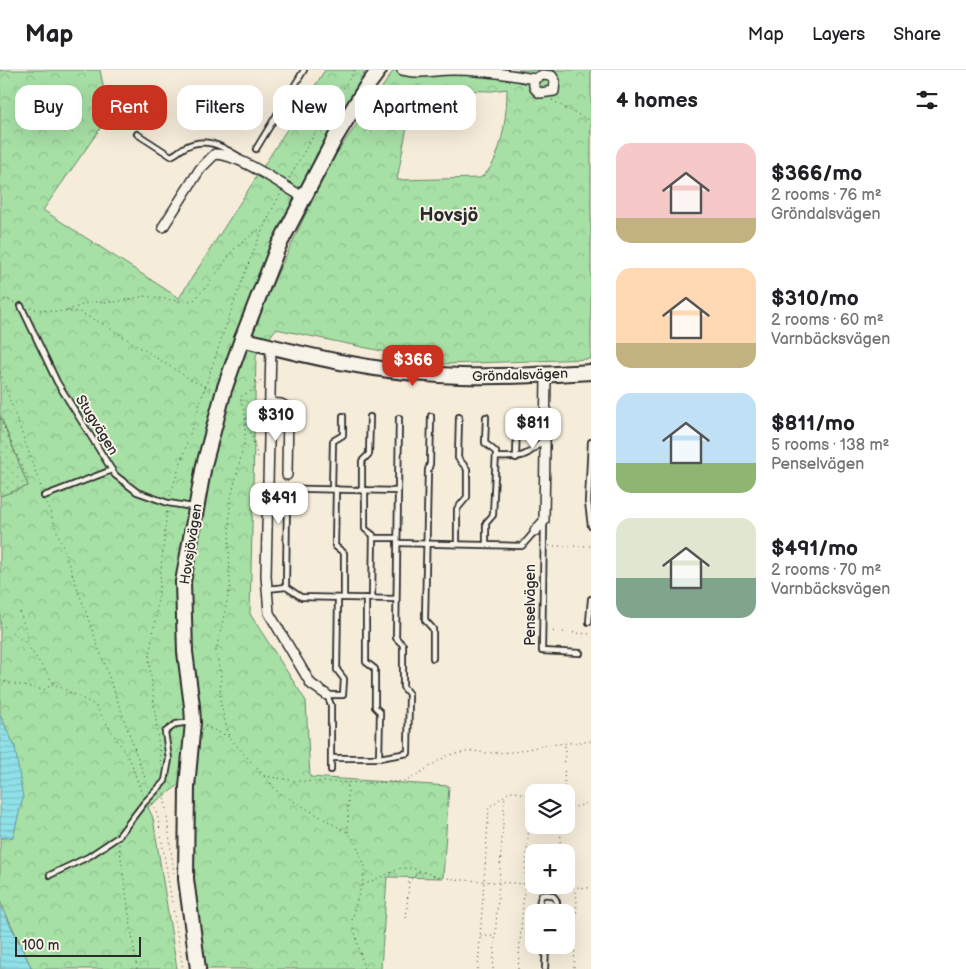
<!DOCTYPE html>
<meta charset="utf-8">
<style>
:root{--surface:#fff;--page:#f2f2f2;--text:#202124;--muted:#757577;--line:#e0e0e0;--accent:#c8321e}
body{margin:0;font-family:"Balsamiq Sans",sans-serif;background:var(--page);color:var(--text);height:100vh;display:flex;flex-direction:column;font-size:19px;white-space:nowrap}
*{box-sizing:border-box;margin:0}
p{font-size:16px;color:var(--muted)}
.icon{flex:none;width:28px;height:28px;fill:none;stroke:currentColor;stroke-width:2;stroke-linecap:round;stroke-linejoin:round}
.map{position:relative;flex:1;overflow:hidden}
.details{display:flex;flex-direction:column;background:var(--surface);width:375px}
.details>*{flex:none}
.guide{position:absolute;left:15px;top:15px;width:475px;height:45px;display:flex;gap:10px}
.buttons{position:absolute;left:525px;top:714px;display:grid;gap:10px}
.buttons a{display:grid;place-items:center;width:50px;height:50px;border-radius:10px;background:var(--surface);box-shadow:0 5px 20px #0002;font-size:25px}
.scale{position:absolute;left:15px;bottom:12px;width:126px;box-sizing:border-box;padding-left:5px;border:2px solid #2b2b2b;border-top:0;font-size:14px;line-height:18px;white-space:nowrap;color:#2b2b2b;-webkit-text-stroke:4px #f7f3e8;paint-order:stroke}
.price{position:absolute;translate:-50% -42px;padding:0 11px;border-radius:10px;background:#fff;color:#222;font-size:16px;line-height:32px;filter:drop-shadow(0 1px 2px #0008)}
.price::after{content:'';position:absolute;left:50%;top:30px;width:15px;height:11px;margin-left:-8px;background:inherit;clip-path:polygon(0 0,100% 0,50% 100%)}
.price.current{background:var(--accent);color:#fff}
ul{padding:0;list-style:none}
li{display:flex;align-items:center;gap:15px;height:125px;padding:0 25px}
li span{display:grid;place-items:center;flex:none;width:140px;height:100px;border-radius:15px;color:#555}
li>.icon{margin-inline-start:auto}
span .icon{width:60px;height:60px;fill:#fffc;stroke-width:1}
li b{font-size:21px}
h2{display:flex;justify-content:space-between;align-items:center;height:60px;padding:0 25px;font-size:21px}
.chip{padding:0 18px;border-radius:15px;background:var(--surface);box-shadow:0 5px 20px #0002;font-size:18px;line-height:45px}
.chip.current{background:var(--accent);color:#fff}
header{display:flex;align-items:center;gap:30px;box-sizing:border-box;height:70px;padding:0 25px;background:var(--surface);border-bottom:1px solid var(--line)}
header strong{font-size:24px}
nav{display:flex;gap:28px;margin-inline-start:auto;font-size:18px}
main{display:flex;flex:1;min-height:0}
.map>svg:first-child{display:block}
.forest{fill:url(#forest-crowns);stroke:#688668;fill-rule:evenodd}
.garden{fill:url(#garden-dots);stroke:#688668}
.water{fill:url(#water-rules);stroke:#67989c}
.lines{fill:none;stroke-linecap:round;stroke-linejoin:round}
.lane-casing{stroke:#2b2b2b;stroke-width:8}
.street-casing{stroke:#2b2b2b;stroke-width:12}
.secondary-casing{stroke:#2b2b2b;stroke-width:18}
.path{stroke:#2b2b2b;stroke-width:1;stroke-dasharray:1 4;stroke-linecap:butt}
.lane{stroke:#f7f3e8;stroke-width:4.5}
.street{stroke:#f7f3e8;stroke-width:9}
.secondary{stroke:#f7f3e8;stroke-width:14}
.labels{text-anchor:middle;dominant-baseline:central;stroke-width:4;stroke-linejoin:round;paint-order:stroke}
.street-label{font-size:14px;fill:#2b2b2b;stroke:#f7f3e8}
.district-label{font-size:19px;font-weight:bold;fill:#2b2b2b;stroke:#f7f3e8}
</style>
<header>
<strong>Map</strong>
<nav><a>Map</a><a>Layers</a><a>Share</a></nav>
</header>
<main>
<div class="map">
<svg width="591" height="899" viewBox="0 0 591 899">
<defs>
<pattern id="forest-crowns" width="20" height="18" patternUnits="userSpaceOnUse" patternTransform="scale(1.25)"><rect width="20" height="18" fill="#a6e0a5"/><path d="M2 6a3 3 0 1 1 6 0M12 15a3 3 0 1 1 6 0" fill="none" stroke="#8fc08e"/></pattern>
<pattern id="garden-dots" width="8" height="8" patternUnits="userSpaceOnUse" patternTransform="scale(1.25)"><rect width="8" height="8" fill="#a6e0a5"/><path d="M2 2h.1M6 6h.1" fill="none" stroke="#8fc08e" stroke-width="1.8" stroke-linecap="round"/></pattern>
<pattern id="water-rules" width="6" height="5" patternUnits="userSpaceOnUse" patternTransform="scale(1.25)"><rect width="6" height="5" fill="#8fe1e8"/><path d="M0 2.5h6" fill="none" stroke="#7cc1c7"/></pattern>
</defs>
<rect width="100%" height="100%" fill="#f6ecda"/>
<filter id="ink" filterUnits="userSpaceOnUse"><feTurbulence type="fractalNoise" baseFrequency=".02" numOctaves="2"/><feDisplacementMap in="SourceGraphic" scale="10" xChannelSelector="R" yChannelSelector="G"/><feConvolveMatrix kernelMatrix="1 2 1 2 8 2 1 2 1" color-interpolation-filters="sRGB"/></filter>
<g filter="url(#ink)">
<g class="forest">
<polygon points="0,0 100,0 109,46 43,140 179,228 325,0 366,0 313,93 274,174 243,251 181,505 190,652 179,715 148,737 153,748 177,899 32,899 0,831 0,768 13,767 15,677 0,645 0,426 28,416 0,345"/>
<path d="M394,0H591V289L444,294L276,259L256,285L250,544L306,631L310,707L449,716L443,808L387,807L381,899H199L189,809L186,508L209,395L229,320L253,255L330,93ZM414,19L492,21L507,19C507,43 502,95 480,108L397,110Z"/>
</g>
<polygon class="garden" points="0,345 28,416 0,426"/>
<g class="water">
<polygon points="0,645 15,677 23,728 13,767 0,768"/>
<polygon points="0,834 32,899 0,899"/>
</g>
<g class="lines">
<defs>
<g id="lane">
<path d="M137,64L171,86C176,84 180,80 185,77C205,67 220,75 238,86"/>
<polyline points="256,79 304,0"/>
<polyline points="21,236 57,312 115,405 137,422 168,433 193,437"/>
<polyline points="431,346 430,394 428,400 425,550 433,559 433,588"/>
<polyline points="486,347 485,373 496,382 493,445 486,453 486,475"/>
<polyline points="591,372 588,432 591,456"/>
<path d="M496,387C520,388 528,388 544,368"/>
<polyline points="516,388 517,349"/>
<polyline points="268,418 398,421"/>
<polyline points="332,419 333,371 343,365 343,346"/>
<polyline points="336,419 335,476 344,483 344,528"/>
<polyline points="362,420 362,391 369,384 370,347"/>
<polyline points="365,420 365,459 373,465 372,528"/>
<polyline points="44,426 112,400"/>
<polyline points="544,454 542,581 580,583"/>
<polyline points="373,468 397,468"/>
<polyline points="397,473 522,476 535,461"/>
<polyline points="457,474 457,439 467,427 467,399 458,388 459,347"/>
<polyline points="286,517 287,425"/>
<polyline points="267,519 286,517 301,527 396,529"/>
<polyline points="366,528 366,592 375,599 375,637 380,642 379,688"/>
<polyline points="589,552 591,529"/>
<polyline points="331,688 379,688 408,683 409,624 403,617 403,575 396,568 399,348"/>
<polyline points="331,700 331,635 327,625 343,625 344,609 337,600 338,528"/>
<polyline points="50,805 88,787 118,767 144,733 165,711 169,689 165,662 176,654 191,652"/>
<path d="M542,842C538,837 539,830 542,825C555,822 561,832 554,842"/>
<polyline points="545,899 546,875"/>
</g>
<g id="street">
<path d="M402,0C419,5 435,0 452,0C479,0 508,4 534,9C533,16 534,19 540,23L554,21L555,11L552,6L542,5L534,9"/>
<path d="M163,157L200,99L215,84C239,84 282,115 303,127"/>
<polyline points="271,277 266,506 269,543 311,614 327,625"/>
<polyline points="269,333 281,334 288,338 287,405"/>
<polyline points="535,461 544,451 546,304"/>
</g>
<g id="secondary">
<path d="M242,269C306,286 372,301 439,305C490,308 541,305 591,302"/>
<polyline points="198,899 186,809 187,717 193,652 192,636 185,582 183,512 204,395 224,320 242,269 278,177 335,68 365,19 379,0"/>
</g>
</defs>
<use href="#lane" class="lane-casing"/>
<use href="#street" class="street-casing"/>
<use href="#secondary" class="secondary-casing"/>
<g class="path">
<polyline points="552,30 565,38 591,51"/>
<polyline points="289,108 322,51 355,0"/>
<polyline points="0,233 7,229 15,233"/>
<polyline points="30,238 47,241 79,242 103,254 193,311 212,319"/>
<polyline points="67,241 89,232 115,232 145,226 183,232 194,230 209,214 234,179 262,157"/>
<polyline points="0,302 42,420"/>
<polyline points="261,310 251,321 240,327 245,345 245,370 230,432 229,473 230,518 216,581 221,606 220,631 229,667 278,722 348,763 355,771 365,796 362,815 358,826 352,850 364,899"/>
<polyline points="246,348 259,390"/>
<polyline points="0,349 29,411"/>
<path d="M170,426C187,373 204,320 222,267C239,218 256,168 281,123"/>
<polyline points="47,433 149,719"/>
<polyline points="549,476 591,476"/>
<polyline points="20,542 27,564 27,573"/>
<polyline points="0,553 27,574 54,614 95,635 131,692 142,725"/>
<polyline points="548,561 591,564"/>
<polyline points="0,611 44,620 53,614"/>
<polyline points="205,656 229,667"/>
<polyline points="161,696 149,588 157,539 167,440"/>
<polyline points="264,706 296,711 372,713 407,711 448,685 473,681 487,683 514,682 546,675 591,671"/>
<polyline points="564,722 565,674"/>
<polyline points="164,723 174,803"/>
<polyline points="153,733 158,748 183,899"/>
<polyline points="566,734 576,737 591,732"/>
<polyline points="348,762 348,713"/>
<polyline points="119,774 137,899"/>
<polyline points="559,782 562,755"/>
<polyline points="363,815 401,798 412,798 438,807 463,810 591,818"/>
<polyline points="573,817 577,828 574,899"/>
<polyline points="406,848 409,811 420,801"/>
<polyline points="481,866 495,866"/>
<polyline points="478,899 489,737 511,721 534,726"/>
<polyline points="493,899 505,725"/>
<polyline points="518,899 530,741 534,738"/>
</g>
<use href="#lane" class="lane"/>
<use href="#street" class="street"/>
<use href="#secondary" class="secondary"/>
</g>
</g>
<g class="labels">
<g class="street-label">
<text transform="translate(520 305) rotate(-2)">Gröndalsvägen</text>
<text transform="translate(97 355) rotate(58)">Stugvägen</text>
<text transform="translate(191 474) rotate(-81)">Hovsjövägen</text>
<text transform="translate(530 535) rotate(-90)">Penselvägen</text>
</g>
<g class="district-label">
<text x="449" y="145">Hovsjö</text>
</g>
</g>
</svg>
<div class="buttons">
<a><svg class="icon" aria-label="layers" viewBox="0 0 24 24"><path d="M12 4l9 5-9 5-9-5zM3 14l9 5 9-5"/></svg></a>
<a>+</a>
<a>−</a>
</div>
<div class="scale">100 m</div>
<b class="price current" style="left:413px;top:317px">$366</b>
<b class="price" style="left:276px;top:372px">$310</b>
<b class="price" style="left:533px;top:380px">$811</b>
<b class="price" style="left:279px;top:455px">$491</b>
<div class="guide">
<a class="chip">Buy</a>
<a class="chip current">Rent</a>
<a class="chip">Filters</a>
<a class="chip">New</a>
<a class="chip">Apartment</a>
</div>
</div>
<section class="details">
<h2>4 homes<svg class="icon" aria-label="filters" viewBox="0 0 24 24"><path d="M4 7h16M4 17h16"/><circle cx="9" cy="7" r="2"/><circle cx="15" cy="17" r="2"/></svg></h2>
<ul>
<li><span style="background:linear-gradient(#f6c9c9 75%,#c2b280 0)"><svg class="icon" aria-label="home" viewBox="0 0 24 24"><path d="M3 11l9-7 9 7M6 9v11h12V9"/></svg></span><div><b>$366/mo</b><p>2 rooms · 76 m²</p><p>Gröndalsvägen</p></div></li>
<li><span style="background:linear-gradient(#ffd9b3 75%,#c2b280 0)"><svg class="icon" aria-label="home" viewBox="0 0 24 24"><path d="M3 11l9-7 9 7M6 9v11h12V9"/></svg></span><div><b>$310/mo</b><p>2 rooms · 60 m²</p><p>Varnbäcksvägen</p></div></li>
<li><span style="background:linear-gradient(#bfe0f5 70%,#8fb573 0)"><svg class="icon" aria-label="home" viewBox="0 0 24 24"><path d="M3 11l9-7 9 7M6 9v11h12V9"/></svg></span><div><b>$811/mo</b><p>5 rooms · 138 m²</p><p>Penselvägen</p></div></li>
<li><span style="background:linear-gradient(#dfe7d0 60%,#7fa58c 0)"><svg class="icon" aria-label="home" viewBox="0 0 24 24"><path d="M3 11l9-7 9 7M6 9v11h12V9"/></svg></span><div><b>$491/mo</b><p>2 rooms · 70 m²</p><p>Varnbäcksvägen</p></div></li>
</ul>
</section>
</main>
